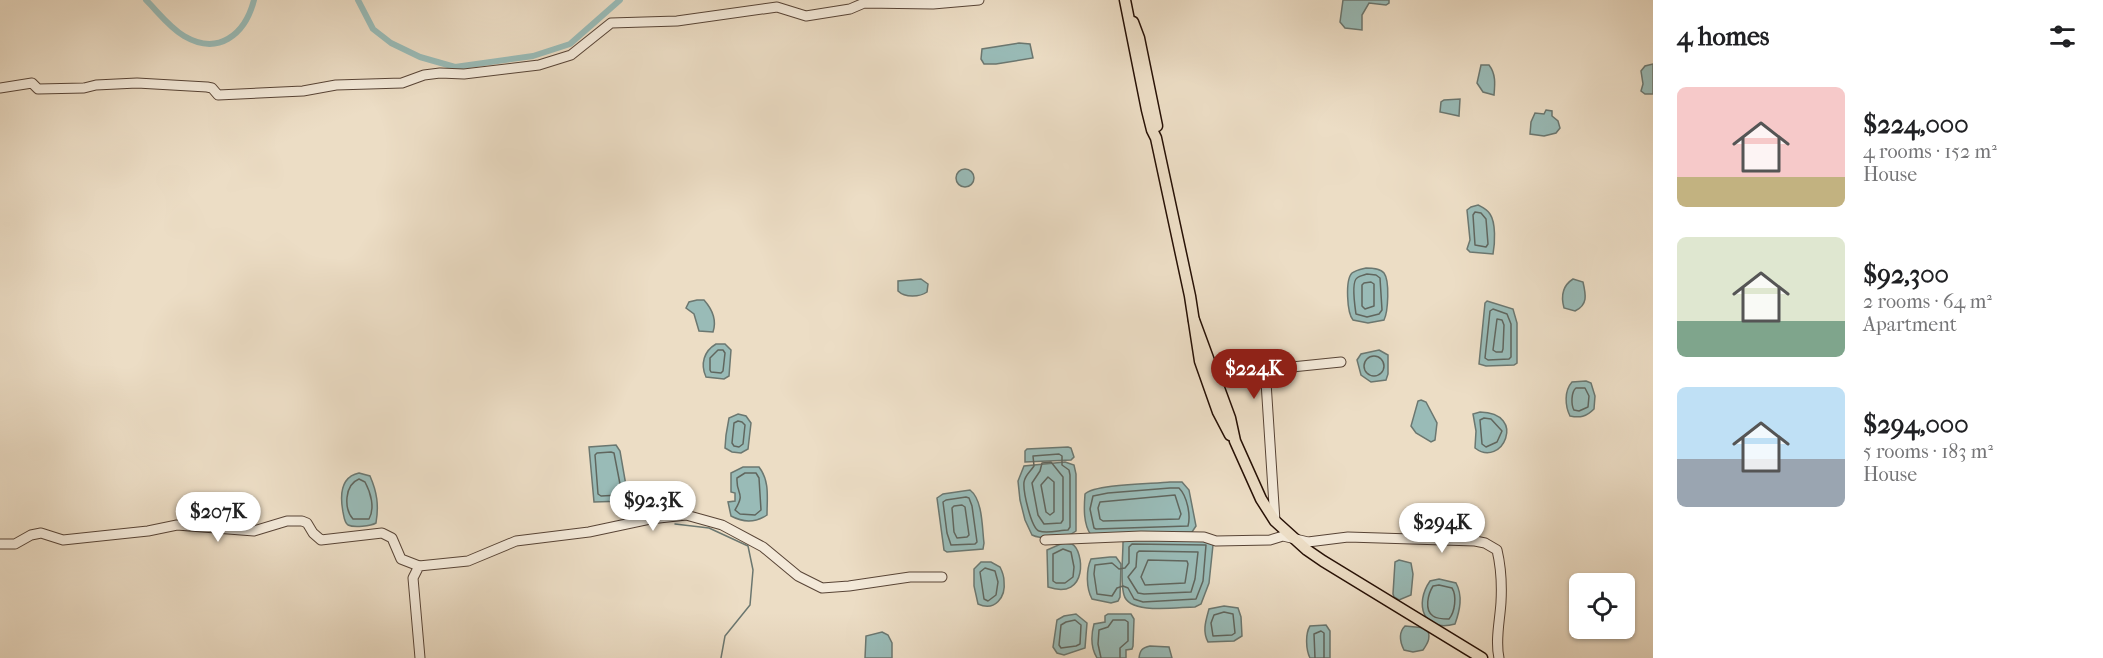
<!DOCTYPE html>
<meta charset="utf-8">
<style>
:root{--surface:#fff;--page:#f6f6f6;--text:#202124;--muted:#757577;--accent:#8f2418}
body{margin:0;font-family:"IM FELL French Canon",serif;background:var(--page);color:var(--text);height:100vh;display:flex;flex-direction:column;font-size:22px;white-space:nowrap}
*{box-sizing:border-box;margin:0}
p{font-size:20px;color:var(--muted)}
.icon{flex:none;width:33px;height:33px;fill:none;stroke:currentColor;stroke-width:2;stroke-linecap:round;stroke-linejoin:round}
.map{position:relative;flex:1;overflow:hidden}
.details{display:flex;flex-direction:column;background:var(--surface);width:450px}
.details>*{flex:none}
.fabs{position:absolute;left:1569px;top:573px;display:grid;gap:12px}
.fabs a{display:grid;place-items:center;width:66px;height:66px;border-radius:9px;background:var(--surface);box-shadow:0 2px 4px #0004;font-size:30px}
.price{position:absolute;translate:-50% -51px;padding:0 14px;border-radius:21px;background:#fff;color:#222;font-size:20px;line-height:39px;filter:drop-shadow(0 2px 3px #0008)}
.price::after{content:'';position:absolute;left:50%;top:36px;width:18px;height:14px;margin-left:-9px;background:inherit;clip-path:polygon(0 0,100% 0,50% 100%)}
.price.on{background:var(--accent);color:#fff}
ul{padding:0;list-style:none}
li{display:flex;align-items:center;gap:18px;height:150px;padding:0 24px}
li span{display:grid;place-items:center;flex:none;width:168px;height:120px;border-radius:9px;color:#555}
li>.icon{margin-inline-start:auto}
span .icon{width:72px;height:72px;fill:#fffc;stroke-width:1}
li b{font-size:26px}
h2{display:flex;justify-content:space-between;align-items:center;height:72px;padding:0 24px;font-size:26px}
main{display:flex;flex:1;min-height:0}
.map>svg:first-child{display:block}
.water{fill:#99bbb7;stroke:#6b7770;stroke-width:1.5}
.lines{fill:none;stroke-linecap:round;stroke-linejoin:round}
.shore{stroke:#60665e;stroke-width:1.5}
.stream{stroke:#6b7770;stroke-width:1.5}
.canal{stroke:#99bbb7;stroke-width:6}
.minor-casing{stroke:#584436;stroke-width:11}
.major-casing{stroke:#271106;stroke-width:13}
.minor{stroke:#f3e9d9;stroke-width:9}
.major{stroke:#ecddc5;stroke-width:10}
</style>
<main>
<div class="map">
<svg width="1653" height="658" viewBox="0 0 1653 658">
<rect width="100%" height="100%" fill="#ecddc5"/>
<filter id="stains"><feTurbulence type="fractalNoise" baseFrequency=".00333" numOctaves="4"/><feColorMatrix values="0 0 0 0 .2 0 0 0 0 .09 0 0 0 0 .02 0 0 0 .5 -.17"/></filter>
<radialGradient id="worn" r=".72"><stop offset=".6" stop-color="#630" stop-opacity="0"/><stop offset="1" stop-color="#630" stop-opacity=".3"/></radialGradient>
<g class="water">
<polygon points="1343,0 1389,0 1389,3 1386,5 1369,3 1362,15 1362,30 1345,28 1340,22"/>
<polygon points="1019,43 1030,44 1033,58 996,64 984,64 981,59 982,49"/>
<polygon points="1653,64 1653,94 1645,94 1641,91 1643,84 1641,71 1645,66"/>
<path d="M1481,65H1489C1496,74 1495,84 1494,95L1483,92L1477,83Z"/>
<polygon points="1460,99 1459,116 1440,112 1441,102 1444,100"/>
<polygon points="1546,110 1552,111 1552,116 1558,121 1560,128 1556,133 1544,136 1530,134 1531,122 1535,113 1544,114"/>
<circle cx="965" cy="178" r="9"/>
<path d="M1478,205C1482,207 1487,209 1490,214C1496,223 1495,243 1493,254L1470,252L1467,249L1470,240L1467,210L1471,207Z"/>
<path d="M1366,268C1372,268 1380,268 1384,273C1390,281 1388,312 1384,320L1368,323L1353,320C1347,313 1345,280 1352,273C1356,270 1362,269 1366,268Z"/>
<path d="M921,279L928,284L927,292C920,297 905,298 898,291V281Z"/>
<path d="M1573,279L1583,282C1586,295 1588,305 1575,311L1564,308C1561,297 1562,286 1573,279Z"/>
<path d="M697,300H704C712,309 717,320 713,332L699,331L694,314L686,308L689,302Z"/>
<polygon points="1487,301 1513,309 1517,323 1517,363 1514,365 1486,366 1479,364 1485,303"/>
<path d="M716,344H725L731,350L729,376L724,379L706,377C700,364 704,351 716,344Z"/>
<polygon points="1379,350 1388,355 1388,374 1386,380 1371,382 1361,375 1357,360 1361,354"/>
<path d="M1586,381L1591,383L1595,396L1594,409C1586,417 1580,418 1570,416C1565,406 1564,391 1572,382Z"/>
<polygon points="1421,400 1426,402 1437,423 1435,440 1431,442 1416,433 1411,426 1418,401"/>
<path d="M1480,412C1528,413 1502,469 1475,448L1476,431L1473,414Z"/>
<polygon points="738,414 746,416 751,423 748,449 741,453 732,452 725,448 726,435 729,418"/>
<polygon points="616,445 620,451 628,497 625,501 594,502 589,447"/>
<polygon points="1068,447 1071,448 1074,457 1071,460 1025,462 1025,451 1027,449"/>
<path d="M1065,462L1074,465L1076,474V531C1066,539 1043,540 1032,535L1025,520L1020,500L1018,481L1024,466Z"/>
<path d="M743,467H759C770,481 767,498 767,515C755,523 744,523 731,516L728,502L735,501V493L731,492V473Z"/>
<path d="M359,473L370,476C377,492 379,505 376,523C371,526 354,528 348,525C344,522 344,516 343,512C340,496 340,477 359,473Z"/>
<path d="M1170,482H1182L1189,490L1196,526L1192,532L1091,535C1083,524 1084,507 1085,494C1095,484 1153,484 1170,482Z"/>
<path d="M970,490C983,500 982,528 984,543L983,549L947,552L944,550L937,498L943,494Z"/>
<path d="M1130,538L1211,541L1213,545L1209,583L1201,604L1195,607C1178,607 1129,615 1124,595C1120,582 1123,557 1123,542Z"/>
<path d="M1063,543C1064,543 1071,544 1072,544C1084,550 1089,601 1048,587L1047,550Z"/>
<path d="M1110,557H1116L1121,564L1120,597L1118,601L1111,603L1092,599C1086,588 1086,570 1091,559Z"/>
<polygon points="1399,560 1411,563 1413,574 1411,595 1399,600 1394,597 1393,594 1395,562"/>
<path d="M981,562H991L1000,567C1002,571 1004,576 1004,581C1006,597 995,612 978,604L974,586V569Z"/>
<path d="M1439,579L1456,583C1463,596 1460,610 1455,624C1423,633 1414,604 1430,581Z"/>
<path d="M1224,606L1238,608L1241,617L1242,636L1234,641L1208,642C1202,631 1206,620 1209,609Z"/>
<polygon points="1076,614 1087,623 1085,648 1064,655 1057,653 1053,647 1057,620 1064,616"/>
<path d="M1108,614H1131L1134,619L1133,646L1132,649L1126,650V658H1097C1091,648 1091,635 1094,624L1105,622V616Z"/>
<path d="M1326,625L1330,631V658H1310C1306,650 1305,634 1310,626Z"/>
<path d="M1405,626L1426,628C1432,636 1428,643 1423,650L1413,652L1404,650C1400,642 1398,633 1405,626Z"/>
<polygon points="882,632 888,635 892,643 892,658 865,658 866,636"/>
<path d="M1150,646L1169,647L1172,658H1139C1140,650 1142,648 1150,646Z"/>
</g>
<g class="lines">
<g class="shore">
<polygon points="1475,212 1481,213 1486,219 1488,244 1486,247 1475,245 1473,215"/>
<path d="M1367,274L1376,275L1380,278L1382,310L1379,314L1367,317L1356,314C1355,307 1351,282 1357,278C1359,276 1364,275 1367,274Z"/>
<polygon points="1371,282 1374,284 1374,306 1365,309 1362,306 1362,285 1364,283"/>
<polygon points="1493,309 1507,314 1511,324 1511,357 1509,359 1488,360 1485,358 1490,311"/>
<polygon points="1497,319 1502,320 1504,325 1503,349 1502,352 1496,352 1493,350"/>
<polygon points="718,350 723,350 725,353 723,371 721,373 711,372 710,370 710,358"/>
<circle cx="1374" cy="366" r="10"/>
<path d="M1576,388H1585L1589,396L1588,407L1579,411L1574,410C1571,405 1571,392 1576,388Z"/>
<polygon points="1484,418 1491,419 1502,431 1497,442 1486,447 1482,444 1480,420"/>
<polygon points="738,421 742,422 745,425 743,444 739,447 734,446 732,443 734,423"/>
<polygon points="597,453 611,452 614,453 620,484 620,495 601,496 598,494 595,455"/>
<path d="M1059,454L1062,456V465L1069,470L1070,475V527L1068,530C1060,530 1047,534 1039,531C1031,528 1023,491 1024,482C1025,475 1030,472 1034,466L1033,456Z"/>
<polygon points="1051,462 1063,477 1063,520 1061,523 1044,524 1038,515 1032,483 1040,471 1042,463"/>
<path d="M745,473H756L759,478L761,510L755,515L740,514L735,510C746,492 736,495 737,478Z"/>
<polygon points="1048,477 1054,482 1054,512 1050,515 1046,512 1041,485"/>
<path d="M359,479L365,482C371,493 375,508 369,519H353C344,509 344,485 359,479Z"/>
<path d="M1170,488H1179C1187,496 1191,515 1188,526L1096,529L1094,528L1090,509L1093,496L1108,493Z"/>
<polygon points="1175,495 1181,514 1179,519 1103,521 1100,519 1098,508 1100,502"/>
<polygon points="966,497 969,498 972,506 977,542 975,544 951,545 947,533 943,502 946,500"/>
<polygon points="962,505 965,507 969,535 967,537 957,538 954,532 952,508 954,506"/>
<polygon points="1132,544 1206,545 1203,581 1196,599 1143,602 1134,599 1128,588 1123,586 1117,588 1112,596 1097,594 1094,574 1095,565 1112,563 1119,569 1125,568 1129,563 1129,547"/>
<polygon points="1063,549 1071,552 1074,567 1073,577 1065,583 1056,583 1053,581 1053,554"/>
<polygon points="1139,551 1198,552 1195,579 1191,592 1144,594 1138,593 1128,577 1136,567 1137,553"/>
<polygon points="1148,560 1187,561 1188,564 1185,583 1145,585 1141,577"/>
<polygon points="985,568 995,571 998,582 996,595 988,601 984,599 980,572"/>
<path d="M1439,585L1452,588C1457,596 1455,612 1449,619C1444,619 1437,619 1433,616C1424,610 1428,594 1433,586Z"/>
<polygon points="1224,612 1233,614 1235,633 1232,635 1213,636 1211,623 1214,615"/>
<polygon points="1075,620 1081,625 1080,644 1076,646 1061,648 1059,645 1061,625 1066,622"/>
<polyline points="1101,658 1098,644 1099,630 1108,627 1113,620 1125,620 1128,622 1128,641 1120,648 1120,658"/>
<polyline points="1315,658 1314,634 1321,631 1324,633 1324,658"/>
</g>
<polyline class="stream" points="675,524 709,528 748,546 753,570 750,605 725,636 721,658"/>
<g class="canal">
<path d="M146,0C158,12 169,27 184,36C218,56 245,35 254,0"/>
<polyline points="358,0 373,29 391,43 420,57 455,67 533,56 570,44 620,0"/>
</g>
<defs>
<g id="minor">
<polyline points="0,88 32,83 38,89 84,88 96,85 137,83 207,87 212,88 218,95 303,91 336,85 402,83 424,75 440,73 464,74 539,65 571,55 611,23 677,21 777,7 806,16 850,9 864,3 933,4 979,0"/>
<polyline points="1275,521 1266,382 1269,372 1282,368 1341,362"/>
<path d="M1045,540L1141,536L1204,537L1216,541L1270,540L1283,536L1308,542L1348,537L1475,541L1485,543L1497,550C1501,567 1502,584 1501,602C1500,620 1495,640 1499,658"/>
<polyline points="0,544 15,544 31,535 41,533 63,540 148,531 177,525 254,531 287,521 302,521 307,523 313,533 321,540 382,533 392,538 401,559 419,566"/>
<polyline points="420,658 413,578 419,566 468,561 516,541 589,532 650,519 686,515 722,525 763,547 798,576 822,588 849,586 910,577 942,577"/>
</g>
<g id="major">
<polyline points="1125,0 1147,110 1152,130 1156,138 1190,296 1200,361 1218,412 1230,435"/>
<polyline points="1133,22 1139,38 1157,126"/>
<polyline points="1194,320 1230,418 1235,441 1261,499 1275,521 1307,550 1323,561 1482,658"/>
</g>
</defs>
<use href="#minor" class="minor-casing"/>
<use href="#major" class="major-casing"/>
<use href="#minor" class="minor"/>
<use href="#major" class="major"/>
</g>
<rect width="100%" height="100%" filter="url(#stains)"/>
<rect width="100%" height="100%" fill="url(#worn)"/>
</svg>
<div class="fabs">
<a><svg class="icon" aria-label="locate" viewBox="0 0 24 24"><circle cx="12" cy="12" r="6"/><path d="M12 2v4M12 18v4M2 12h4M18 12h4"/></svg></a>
</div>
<b class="price on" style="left:1254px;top:400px">$224K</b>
<b class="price" style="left:653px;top:532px">$92.3K</b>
<b class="price" style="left:218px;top:543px">$207K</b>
<b class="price" style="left:1442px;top:554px">$294K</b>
</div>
<section class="details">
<h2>4 homes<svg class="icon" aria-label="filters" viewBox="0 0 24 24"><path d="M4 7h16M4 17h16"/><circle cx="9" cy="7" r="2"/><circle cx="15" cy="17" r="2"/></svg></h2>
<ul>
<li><span style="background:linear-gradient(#f6c9c9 75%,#c2b280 0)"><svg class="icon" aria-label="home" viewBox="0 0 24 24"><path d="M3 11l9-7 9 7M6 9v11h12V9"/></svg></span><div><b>$224,000</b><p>4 rooms · 152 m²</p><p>House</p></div></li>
<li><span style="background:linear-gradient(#dfe7d0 70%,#7fa58c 0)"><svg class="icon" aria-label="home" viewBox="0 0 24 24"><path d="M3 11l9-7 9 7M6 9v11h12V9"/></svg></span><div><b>$92,300</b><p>2 rooms · 64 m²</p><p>Apartment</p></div></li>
<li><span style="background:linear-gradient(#bfe0f5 60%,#9aa5b1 0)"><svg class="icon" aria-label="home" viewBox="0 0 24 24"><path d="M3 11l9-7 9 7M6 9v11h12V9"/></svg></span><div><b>$294,000</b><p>5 rooms · 183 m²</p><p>House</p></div></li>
</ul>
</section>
</main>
